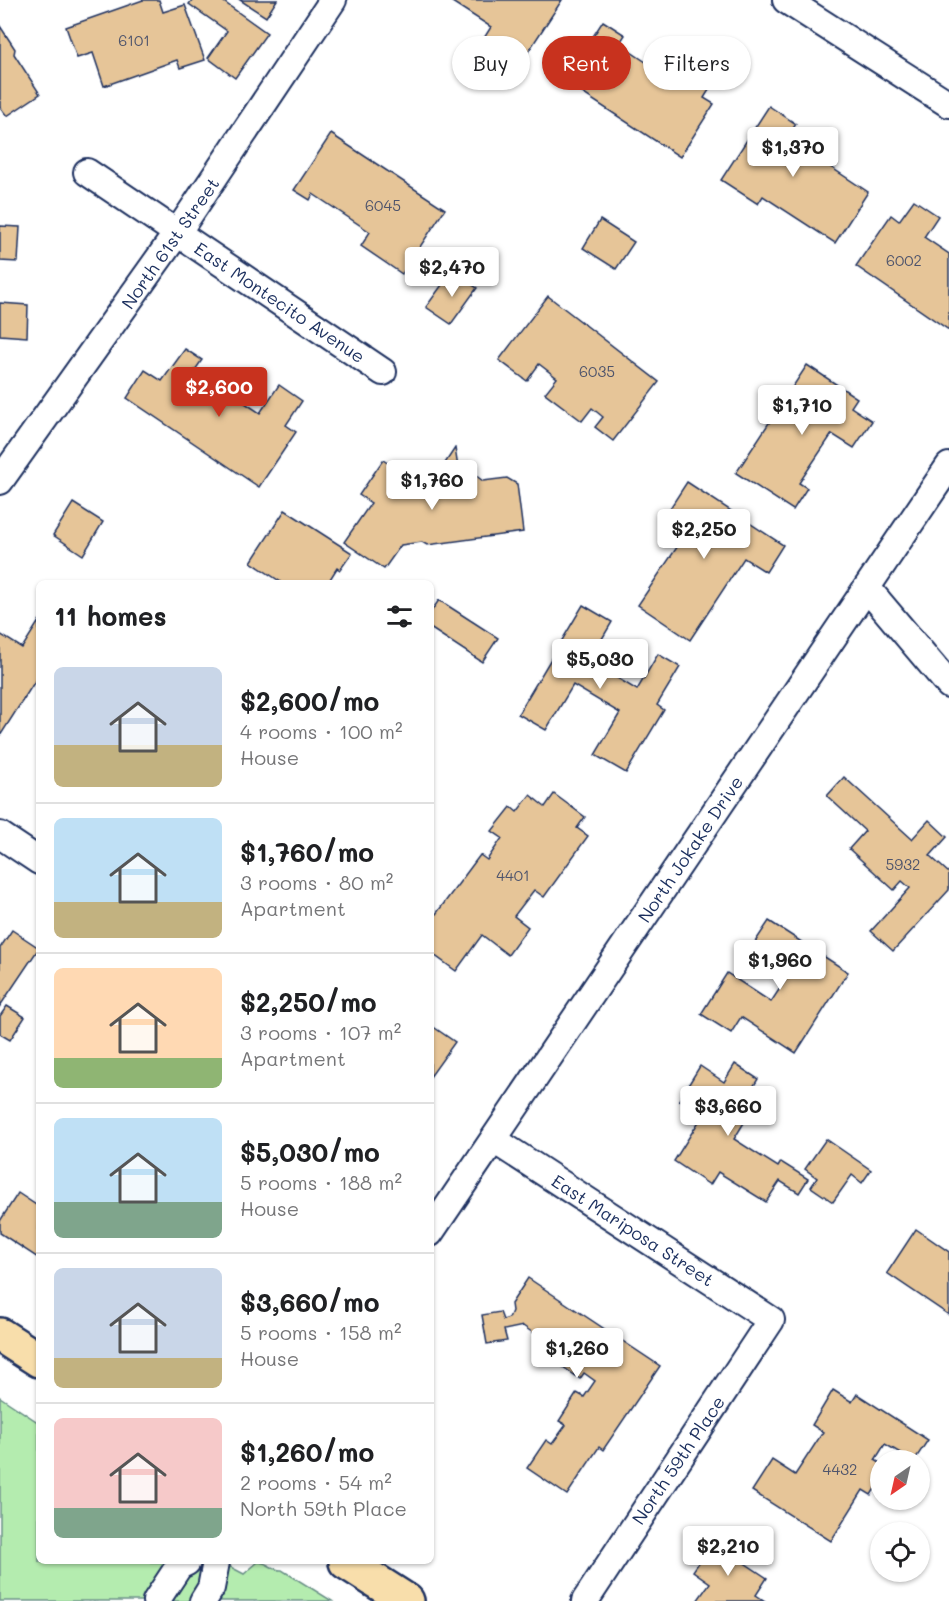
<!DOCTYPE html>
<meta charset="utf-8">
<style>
:root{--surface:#fff;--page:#f6f6f6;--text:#202124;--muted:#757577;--line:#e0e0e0;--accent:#c8321e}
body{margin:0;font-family:Mali,sans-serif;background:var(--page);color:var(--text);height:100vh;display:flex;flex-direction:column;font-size:22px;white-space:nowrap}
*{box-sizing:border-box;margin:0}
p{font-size:20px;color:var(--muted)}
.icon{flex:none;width:33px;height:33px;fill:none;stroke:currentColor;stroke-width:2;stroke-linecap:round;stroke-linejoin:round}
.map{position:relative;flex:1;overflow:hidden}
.drawer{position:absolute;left:36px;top:580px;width:398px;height:984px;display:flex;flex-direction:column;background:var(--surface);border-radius:9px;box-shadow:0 2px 4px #0004}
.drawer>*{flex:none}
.top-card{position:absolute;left:452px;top:36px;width:406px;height:54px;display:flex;gap:12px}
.needle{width:39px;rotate:214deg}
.tools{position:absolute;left:870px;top:1450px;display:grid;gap:12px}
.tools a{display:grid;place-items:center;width:60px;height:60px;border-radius:50%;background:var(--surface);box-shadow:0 2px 4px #0004;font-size:30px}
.price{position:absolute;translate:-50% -51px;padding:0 14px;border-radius:6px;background:#fff;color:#222;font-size:20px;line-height:39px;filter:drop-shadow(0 2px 3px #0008)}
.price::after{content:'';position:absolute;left:50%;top:36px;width:18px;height:14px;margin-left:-9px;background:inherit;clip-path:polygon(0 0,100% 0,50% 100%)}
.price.active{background:var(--accent);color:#fff}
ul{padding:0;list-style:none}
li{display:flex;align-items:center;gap:18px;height:150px;padding:0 18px}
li+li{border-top:2px solid var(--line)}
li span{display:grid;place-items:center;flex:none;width:168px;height:120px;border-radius:9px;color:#555}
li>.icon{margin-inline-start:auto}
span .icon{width:72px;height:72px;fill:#fffc;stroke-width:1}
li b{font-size:26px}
h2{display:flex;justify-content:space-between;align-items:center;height:72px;padding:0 18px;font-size:26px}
.pill{padding:0 21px;border-radius:27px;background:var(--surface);box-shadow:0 2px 4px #0004;font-size:21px;line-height:54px}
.pill.active{background:var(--accent);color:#fff}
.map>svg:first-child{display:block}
.green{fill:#b4ecaf;stroke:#688e86;stroke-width:1.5}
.building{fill:#e6c598;stroke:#1b2f5e;stroke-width:1.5}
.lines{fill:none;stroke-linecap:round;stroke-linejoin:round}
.minor-casing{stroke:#1b2f5e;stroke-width:30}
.primary-casing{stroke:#1b2f5e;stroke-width:38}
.minor{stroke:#fff;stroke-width:26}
.primary{stroke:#f8deab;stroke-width:33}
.labels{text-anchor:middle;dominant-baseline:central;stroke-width:4.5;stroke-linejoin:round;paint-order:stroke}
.number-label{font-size:15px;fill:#4e546c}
.street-label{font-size:18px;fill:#1b2f5e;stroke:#fff}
</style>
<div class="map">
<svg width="949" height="1601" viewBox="0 0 949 1601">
<rect width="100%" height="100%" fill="#fff"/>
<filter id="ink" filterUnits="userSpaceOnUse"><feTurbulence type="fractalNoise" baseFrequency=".0167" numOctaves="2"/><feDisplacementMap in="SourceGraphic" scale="12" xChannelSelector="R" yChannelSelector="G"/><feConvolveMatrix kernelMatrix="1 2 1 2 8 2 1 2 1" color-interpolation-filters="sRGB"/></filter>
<g filter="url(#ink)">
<path class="green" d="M0,1397L39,1423V1562H221L244,1574L258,1562C268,1562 273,1571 282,1570L332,1601H0Z"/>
<g class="building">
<polygon points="143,0 159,0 163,12 185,5 205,60 180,68 177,60 104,86 93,53 77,58 66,27"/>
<polygon points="192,0 221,0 267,33 235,78 208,58 227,31 189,4"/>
<polygon points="240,0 277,0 266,17"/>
<polygon points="449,0 562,0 513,75 476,51 491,27"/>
<polygon points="603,21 625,35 619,44 679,84 694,62 717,77 704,98 714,104 680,157 564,81"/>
<polygon points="0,26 15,49 14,54 40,94 7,116 0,107"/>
<polygon points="769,106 796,124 787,138 868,192 835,243 763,196 758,204 721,180"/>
<polygon points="331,134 445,209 402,274 361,246 370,232 313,194 310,200 294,190"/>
<polygon points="914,200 938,216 924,237 949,254 949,330 856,266 891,215 899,221"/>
<polygon points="600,220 634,242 616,269 583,248"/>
<polygon points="0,226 20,227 18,262 0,261"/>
<polygon points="452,271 477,288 451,324 426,307"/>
<polygon points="548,296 659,382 613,441 595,427 603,417 592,408 582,421 545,393 557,378 539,364 527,381 499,360"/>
<polygon points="0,303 28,305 27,337 0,335"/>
<polygon points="185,349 202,360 195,370 260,413 279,385 302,401 286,425 296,432 259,487 127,398 145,370 162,381"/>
<polygon points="807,365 857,398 851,407 872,421 854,448 832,434 799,483 807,488 793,510 736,473"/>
<polygon points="455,448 462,494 475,475 483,481 507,478 517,484 523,532 427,545 422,542 401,545 384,569 344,542 371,503 359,495 383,460 412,480 436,477"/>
<polygon points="687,482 783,545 766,572 744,558 690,640 638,605 686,534 663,519"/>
<polygon points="73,503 103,522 83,555 53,535"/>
<polygon points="285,510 352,553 340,570 337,568 327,584 284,584 251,562"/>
<polygon points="439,600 498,638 482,662 430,628 430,613"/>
<polygon points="583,605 612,622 589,661 637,690 658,654 680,667 657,705 664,710 626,773 595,755 620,713 573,685 546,730 518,714"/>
<polygon points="39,621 39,675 0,736 0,634 22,648"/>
<polygon points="844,777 912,839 929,820 947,837 930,856 949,873 949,890 893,951 871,931 910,888 902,881 894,890 849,849 865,831 827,796"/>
<polygon points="554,794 585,817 577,828 588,836 544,897 534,890 514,916 528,927 508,955 482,935 456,971 430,952 430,916 433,918 480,855 487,860 502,838 492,831 511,807 517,812 530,795 545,807"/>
<polygon points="769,921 848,972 796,1053 741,1017 731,1033 701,1014 727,973 771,1002 790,973 751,948"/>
<polygon points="12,930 39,948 0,1006 0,948"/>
<polygon points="7,1006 25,1017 10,1040 0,1034 0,1016"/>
<polygon points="432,1026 455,1042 430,1077 430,1028"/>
<polygon points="735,1064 758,1079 741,1107 750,1113 734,1139 778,1167 781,1162 808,1179 799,1193 780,1181 766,1202 718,1172 710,1185 674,1161 703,1115 679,1100 700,1066 724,1082"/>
<polygon points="826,1139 871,1170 862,1183 852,1175 833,1202 811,1187 817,1178 805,1169"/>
<polygon points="18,1193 39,1207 38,1258 0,1233 0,1221"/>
<polygon points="916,1229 949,1252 949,1315 887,1273"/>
<polygon points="528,1278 660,1366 603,1450 599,1447 567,1495 527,1468 546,1440 552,1444 566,1425 559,1421 577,1393 584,1397 595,1381 584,1373 580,1379 552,1359 557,1352 550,1348 552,1346 523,1326 504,1330 507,1341 487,1344 482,1315 500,1312 503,1320 509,1318 512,1311 511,1304"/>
<polygon points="833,1390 852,1402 857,1394 928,1440 914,1461 885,1444 875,1460 880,1463 880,1481 871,1495 863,1490 831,1541 752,1491 772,1460 795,1475 823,1432 812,1425"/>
<polygon points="713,1542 767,1578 756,1595 765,1601 697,1601 710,1583 693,1571"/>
</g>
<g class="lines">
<defs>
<g id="minor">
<polyline points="786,0 949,104"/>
<polyline points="87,172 383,372"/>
<polyline points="0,481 177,233 333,0"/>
<polyline points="867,588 949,685"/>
<polyline points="0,835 39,861"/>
<polyline points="494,1140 771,1320 585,1601"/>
<polyline points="430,1233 949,466"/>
<polyline points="156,1601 179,1566 187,1562"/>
<polyline points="203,1601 211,1588 216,1562"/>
</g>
<g id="primary">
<polyline points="0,1335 39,1360"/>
<polyline points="346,1562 407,1601"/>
</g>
</defs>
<use href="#minor" class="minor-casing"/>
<use href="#primary" class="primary-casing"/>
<use href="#minor" class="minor"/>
<use href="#primary" class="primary"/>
</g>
</g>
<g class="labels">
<g class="number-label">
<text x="134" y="40">6101</text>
<text x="383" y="205">6045</text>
<text x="904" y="260">6002</text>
<text x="597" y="371">6035</text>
<text x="903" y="864">5932</text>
<text x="513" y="875">4401</text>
<text x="840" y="1469">4432</text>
</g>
<g class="street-label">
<text transform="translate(170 243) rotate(-55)">North 61st Street</text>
<text transform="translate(280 302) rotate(34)">East Montecito Avenue</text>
<text transform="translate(690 849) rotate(-56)">North Jokake Drive</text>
<text transform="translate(633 1230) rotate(33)">East Mariposa Street</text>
<text transform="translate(678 1460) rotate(-56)">North 59th Place</text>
</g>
</g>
</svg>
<div class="tools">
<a><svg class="needle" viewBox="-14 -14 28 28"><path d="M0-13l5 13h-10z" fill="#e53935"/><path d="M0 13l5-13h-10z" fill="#757577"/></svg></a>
<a><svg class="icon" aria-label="locate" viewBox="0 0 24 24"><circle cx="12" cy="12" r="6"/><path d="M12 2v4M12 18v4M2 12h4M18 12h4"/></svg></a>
</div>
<b class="price" style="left:793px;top:178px">$1,370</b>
<b class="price" style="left:452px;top:298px">$2,470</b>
<b class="price active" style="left:219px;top:418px">$2,600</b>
<b class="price" style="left:802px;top:436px">$1,710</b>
<b class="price" style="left:432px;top:511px">$1,760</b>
<b class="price" style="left:704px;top:560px">$2,250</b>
<b class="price" style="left:600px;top:690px">$5,030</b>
<b class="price" style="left:780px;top:991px">$1,960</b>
<b class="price" style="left:728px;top:1137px">$3,660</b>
<b class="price" style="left:577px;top:1379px">$1,260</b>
<b class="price" style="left:728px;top:1577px">$2,210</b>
<div class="top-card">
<a class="pill">Buy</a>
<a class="pill active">Rent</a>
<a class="pill">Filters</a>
</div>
<section class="drawer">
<h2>11 homes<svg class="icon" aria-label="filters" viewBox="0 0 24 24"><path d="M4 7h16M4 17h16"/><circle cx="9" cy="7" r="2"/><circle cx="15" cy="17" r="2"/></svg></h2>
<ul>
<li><span style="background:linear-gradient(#c9d6e8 65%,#c2b280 0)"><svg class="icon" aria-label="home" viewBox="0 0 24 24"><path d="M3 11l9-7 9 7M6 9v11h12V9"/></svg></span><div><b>$2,600/mo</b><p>4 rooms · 100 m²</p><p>House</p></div></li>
<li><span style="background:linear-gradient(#bfe0f5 70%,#c2b280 0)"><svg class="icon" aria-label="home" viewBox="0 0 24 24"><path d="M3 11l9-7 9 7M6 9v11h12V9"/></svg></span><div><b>$1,760/mo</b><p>3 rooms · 80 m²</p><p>Apartment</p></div></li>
<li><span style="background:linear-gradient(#ffd9b3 75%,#8fb573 0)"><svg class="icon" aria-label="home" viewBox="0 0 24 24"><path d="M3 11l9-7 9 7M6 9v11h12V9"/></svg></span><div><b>$2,250/mo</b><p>3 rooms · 107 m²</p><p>Apartment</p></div></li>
<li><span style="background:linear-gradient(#bfe0f5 70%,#7fa58c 0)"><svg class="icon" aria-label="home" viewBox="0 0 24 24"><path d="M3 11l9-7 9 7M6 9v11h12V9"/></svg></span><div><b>$5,030/mo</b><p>5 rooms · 188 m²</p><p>House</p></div></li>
<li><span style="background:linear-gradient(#c9d6e8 75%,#c2b280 0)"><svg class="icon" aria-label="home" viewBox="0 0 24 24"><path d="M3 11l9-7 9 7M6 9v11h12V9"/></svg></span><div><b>$3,660/mo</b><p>5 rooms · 158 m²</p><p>House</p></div></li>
<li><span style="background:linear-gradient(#f6c9c9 75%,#7fa58c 0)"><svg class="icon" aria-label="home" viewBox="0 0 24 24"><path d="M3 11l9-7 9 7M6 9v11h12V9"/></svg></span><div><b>$1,260/mo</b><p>2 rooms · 54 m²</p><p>North 59th Place</p></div></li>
</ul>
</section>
</div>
